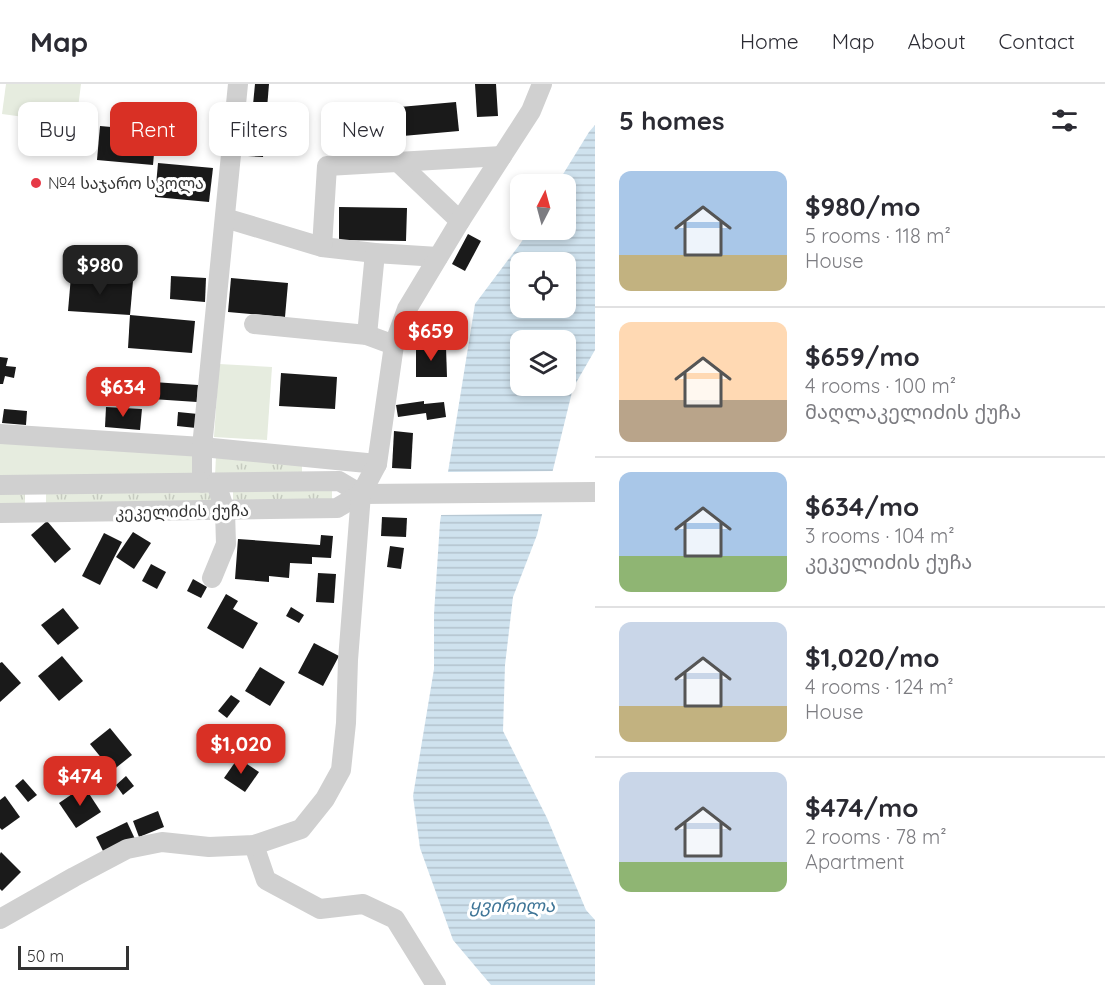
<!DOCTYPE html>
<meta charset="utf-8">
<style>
:root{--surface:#fff;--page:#f2f2f3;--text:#2b2b33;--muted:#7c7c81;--line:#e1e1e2;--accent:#d93025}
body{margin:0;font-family:Quicksand,"Noto Sans Georgian",sans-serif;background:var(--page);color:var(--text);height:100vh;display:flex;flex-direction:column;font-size:22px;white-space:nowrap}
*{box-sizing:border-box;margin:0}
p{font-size:20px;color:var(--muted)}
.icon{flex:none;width:33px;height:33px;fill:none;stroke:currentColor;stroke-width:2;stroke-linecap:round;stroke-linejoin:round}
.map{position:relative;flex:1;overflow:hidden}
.side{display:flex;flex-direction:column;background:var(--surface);width:510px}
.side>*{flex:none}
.top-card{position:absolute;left:18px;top:18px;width:486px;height:54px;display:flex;gap:12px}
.needle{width:39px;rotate:6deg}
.buttons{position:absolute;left:510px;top:90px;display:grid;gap:12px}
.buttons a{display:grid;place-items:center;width:66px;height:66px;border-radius:12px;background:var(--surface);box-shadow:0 3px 9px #0003;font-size:30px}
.scale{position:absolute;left:18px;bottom:15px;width:111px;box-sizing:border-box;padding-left:6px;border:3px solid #333;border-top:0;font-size:16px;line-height:21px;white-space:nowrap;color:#333;-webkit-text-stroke:4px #fff;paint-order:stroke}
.price{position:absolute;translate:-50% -51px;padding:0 14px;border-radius:12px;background:var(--accent);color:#fff;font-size:20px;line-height:39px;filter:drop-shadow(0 2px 3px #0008)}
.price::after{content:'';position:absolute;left:50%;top:36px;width:18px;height:14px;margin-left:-9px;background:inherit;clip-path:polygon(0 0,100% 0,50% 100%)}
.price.selected{background:#222;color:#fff}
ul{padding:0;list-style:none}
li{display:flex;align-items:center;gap:18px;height:150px;padding:0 24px}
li+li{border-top:2px solid var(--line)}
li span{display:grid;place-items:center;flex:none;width:168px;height:120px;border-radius:12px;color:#555}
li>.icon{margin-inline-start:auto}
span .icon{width:72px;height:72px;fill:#fffc;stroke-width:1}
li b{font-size:26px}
h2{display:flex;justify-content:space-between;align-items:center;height:72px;padding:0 24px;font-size:26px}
.pill{padding:0 21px;border-radius:12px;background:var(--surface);box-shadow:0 3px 9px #0003;font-size:21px;line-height:54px}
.pill.selected{background:var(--accent);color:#fff}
header{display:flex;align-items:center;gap:36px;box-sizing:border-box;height:84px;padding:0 30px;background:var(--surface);border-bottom:2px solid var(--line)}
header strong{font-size:28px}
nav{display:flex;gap:33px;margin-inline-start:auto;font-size:21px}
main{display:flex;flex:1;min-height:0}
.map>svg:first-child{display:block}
.grass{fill:url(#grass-tufts)}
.park{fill:#e6ecdf}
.water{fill:url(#water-rules);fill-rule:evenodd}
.pier{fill:#fff}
.building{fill:#1a1a1a}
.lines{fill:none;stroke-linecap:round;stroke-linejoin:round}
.minor{stroke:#d0d0d0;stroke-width:20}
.poi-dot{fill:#e63946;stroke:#fff;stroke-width:2}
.labels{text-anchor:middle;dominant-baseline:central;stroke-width:6;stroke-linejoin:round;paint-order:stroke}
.poi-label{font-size:16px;fill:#333;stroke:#fff;text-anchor:start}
.street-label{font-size:16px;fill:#333;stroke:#fff}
.water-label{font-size:18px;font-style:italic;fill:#3f7597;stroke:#fff}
</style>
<header>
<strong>Map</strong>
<nav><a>Home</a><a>Map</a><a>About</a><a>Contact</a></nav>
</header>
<main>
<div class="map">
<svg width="595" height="901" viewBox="0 0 595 901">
<defs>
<pattern id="grass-tufts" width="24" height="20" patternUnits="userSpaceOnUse" patternTransform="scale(1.5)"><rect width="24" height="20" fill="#e6ecdf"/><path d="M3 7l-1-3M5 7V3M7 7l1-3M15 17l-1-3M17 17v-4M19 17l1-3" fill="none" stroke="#c6cbc0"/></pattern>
<pattern id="water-rules" width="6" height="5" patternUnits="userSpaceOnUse" patternTransform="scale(1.5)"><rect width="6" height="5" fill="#cfe2ee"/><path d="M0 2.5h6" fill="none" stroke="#b2c2cd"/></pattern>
</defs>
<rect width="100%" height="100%" fill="#fff"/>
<g class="grass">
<polygon points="216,372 302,378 302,392 215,392"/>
<polygon points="332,404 332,416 233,418 233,405"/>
<polygon points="212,406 212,419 46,421 46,408"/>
<rect x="0" y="408" width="25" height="12"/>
</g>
<g class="park">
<polygon points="6,0 81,0 76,40 2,30"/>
<polygon points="219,280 272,283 267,356 214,353"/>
<polygon points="0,351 193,371 193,392 0,393"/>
</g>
<path class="water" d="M595,41V266L573,304L537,451L513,513L505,581L503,647L547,734L586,826L595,836V901H491L453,856L420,764L413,712L434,585V530L440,438L475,220L520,160L529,146H566V100H557L589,48ZM520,178H566V224H520ZM520,256H566V302H520Z"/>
<polygon class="pier" points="556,387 545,430 439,431 446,388"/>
<g class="building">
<polygon points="255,0 269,0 263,73 248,72"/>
<polygon points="475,0 496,0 498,32 477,33"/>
<polygon points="456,18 459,47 324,59 321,30"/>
<polygon points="100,42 156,47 153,81 97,76"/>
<polygon points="158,79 213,84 209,118 155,113"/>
<polygon points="339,123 407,124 406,157 339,156"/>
<polygon points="468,150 481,157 465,187 452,180"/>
<polygon points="71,192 133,197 130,231 68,227"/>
<polygon points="171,192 206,194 205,218 170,215"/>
<polygon points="231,194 288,199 285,233 228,228"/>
<polygon points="130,231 195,237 192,269 128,264"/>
<polygon points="416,263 446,263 447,293 416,293"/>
<polygon points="0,273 8,274 6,282 16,283 14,294 5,292 3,300 0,300"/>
<polygon points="281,289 337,293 335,325 279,322"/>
<polygon points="123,296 198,301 197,318 122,313"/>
<polygon points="424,317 424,320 444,318 446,333 427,336 426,329 398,333 396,321"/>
<polygon points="106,323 142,325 140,346 105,343"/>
<polygon points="4,325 27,327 26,341 2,339"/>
<polygon points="178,328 198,330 196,344 177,342"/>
<polygon points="394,347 413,349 411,385 392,384"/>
<polygon points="382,433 407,434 406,453 381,452"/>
<polygon points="47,437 71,465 55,479 31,451"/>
<polygon points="133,448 151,459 134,485 116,473"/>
<polygon points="104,449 122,458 100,501 82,492"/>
<polygon points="321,451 333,452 331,474 312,473 312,480 290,479 289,494 269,492 269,498 235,495 238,455 320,461"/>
<polygon points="390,462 404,464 401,485 387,483"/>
<polygon points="151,480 166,488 157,505 142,497"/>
<polygon points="318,489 336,490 334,519 316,518"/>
<polygon points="193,495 207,503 201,514 187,507"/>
<polygon points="226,510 238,517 233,525 258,539 243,565 207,544"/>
<polygon points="291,523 304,531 299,539 286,532"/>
<polygon points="63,524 79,544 58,561 41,541"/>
<polygon points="314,559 339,572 323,602 298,589"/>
<polygon points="62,572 83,597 59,617 38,592"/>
<polygon points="2,578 21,599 0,618 0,579"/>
<polygon points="260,583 285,598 270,622 245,607"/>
<polygon points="231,611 240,617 227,634 218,627"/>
<polygon points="110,644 132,671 112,687 90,660"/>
<polygon points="238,674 259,688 245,708 224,694"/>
<polygon points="126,692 134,702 123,711 116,701"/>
<polygon points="23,695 37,711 28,718 15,702"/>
<polygon points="84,702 101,728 76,744 59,719"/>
<polygon points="5,712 20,733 2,746 0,744 0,716"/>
<polygon points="158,727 164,743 139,753 133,737"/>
<polygon points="127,738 135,755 104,769 96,753"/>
<polygon points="1,768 21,788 2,807 0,805 0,770"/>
</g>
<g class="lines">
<g class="minor">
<polyline points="398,78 460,137"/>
<polyline points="225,134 322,163 375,169 438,173"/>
<polyline points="322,163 327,82 502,72"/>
<polyline points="254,240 367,251 394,261"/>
<polyline points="367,251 375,169"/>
<polyline points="0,350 202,363 377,380"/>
<polyline points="202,399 202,363 238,0"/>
<polyline points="0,401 339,397 361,410"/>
<polyline points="0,429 337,424 361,410 595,408"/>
<polyline points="212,494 226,460 225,427 216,399"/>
<polyline points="254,761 266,796 320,825 363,820 395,835 436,901"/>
<polyline points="0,835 74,793 127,765 162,758 209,763 254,761 301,745 325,715 341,686 346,639 348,576 361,410 377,380 394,261 407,225 460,137 531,27 542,0"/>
</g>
</g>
<circle class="poi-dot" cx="36" cy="99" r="6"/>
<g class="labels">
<g class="poi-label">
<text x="48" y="99">№4 საჯარო სკოლა</text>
</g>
<g class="street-label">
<text transform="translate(182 427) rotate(-1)">კეკელიძის ქუჩა</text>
</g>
<g class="water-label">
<text x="512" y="821">ყვირილა</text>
</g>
</g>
</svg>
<div class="buttons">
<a><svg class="needle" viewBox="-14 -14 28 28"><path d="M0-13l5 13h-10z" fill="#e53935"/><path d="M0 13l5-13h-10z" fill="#7c7c81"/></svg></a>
<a><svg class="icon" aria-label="locate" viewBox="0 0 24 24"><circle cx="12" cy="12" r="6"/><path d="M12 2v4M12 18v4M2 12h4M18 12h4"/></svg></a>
<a><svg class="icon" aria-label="layers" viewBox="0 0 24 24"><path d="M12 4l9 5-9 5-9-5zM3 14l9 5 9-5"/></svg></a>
</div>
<div class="scale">50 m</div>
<b class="price selected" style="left:100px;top:212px">$980</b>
<b class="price" style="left:431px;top:278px">$659</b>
<b class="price" style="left:123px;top:334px">$634</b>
<b class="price" style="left:241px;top:691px">$1,020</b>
<b class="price" style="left:80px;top:723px">$474</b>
<div class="top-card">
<a class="pill">Buy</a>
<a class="pill selected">Rent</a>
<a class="pill">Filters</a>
<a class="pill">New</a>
</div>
</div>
<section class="side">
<h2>5 homes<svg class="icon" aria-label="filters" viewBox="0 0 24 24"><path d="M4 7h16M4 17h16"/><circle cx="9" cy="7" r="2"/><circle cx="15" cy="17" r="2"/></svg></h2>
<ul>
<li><span style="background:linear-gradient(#a9c7e8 70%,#c2b280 0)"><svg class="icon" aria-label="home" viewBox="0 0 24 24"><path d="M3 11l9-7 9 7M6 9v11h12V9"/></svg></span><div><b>$980/mo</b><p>5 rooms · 118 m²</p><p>House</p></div></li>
<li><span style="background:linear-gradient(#ffd9b3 65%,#b9a48a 0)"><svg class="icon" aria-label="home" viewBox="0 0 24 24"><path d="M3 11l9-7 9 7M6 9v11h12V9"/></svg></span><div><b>$659/mo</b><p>4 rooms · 100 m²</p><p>მაღლაკელიძის ქუჩა</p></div></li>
<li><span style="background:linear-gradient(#a9c7e8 70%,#8fb573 0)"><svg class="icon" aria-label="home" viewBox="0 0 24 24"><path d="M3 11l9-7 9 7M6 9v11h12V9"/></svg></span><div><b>$634/mo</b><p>3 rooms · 104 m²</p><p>კეკელიძის ქუჩა</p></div></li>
<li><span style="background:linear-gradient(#c9d6e8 70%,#c2b280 0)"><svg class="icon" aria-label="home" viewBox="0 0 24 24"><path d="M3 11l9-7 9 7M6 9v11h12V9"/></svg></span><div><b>$1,020/mo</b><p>4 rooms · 124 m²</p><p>House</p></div></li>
<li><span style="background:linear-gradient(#c9d6e8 75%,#8fb573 0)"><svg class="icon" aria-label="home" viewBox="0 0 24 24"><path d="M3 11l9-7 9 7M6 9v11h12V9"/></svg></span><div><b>$474/mo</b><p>2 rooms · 78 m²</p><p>Apartment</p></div></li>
</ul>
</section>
</main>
